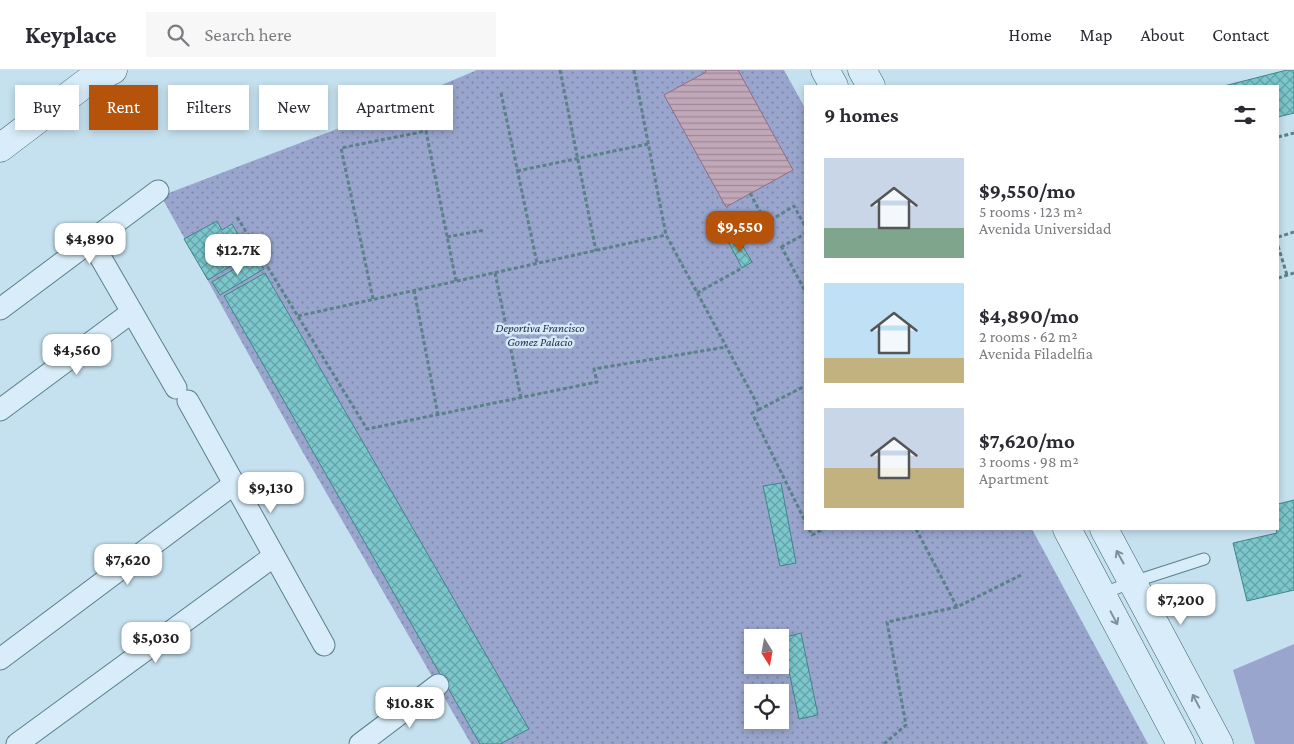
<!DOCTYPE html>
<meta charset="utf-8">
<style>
:root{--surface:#fff;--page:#f7f7f7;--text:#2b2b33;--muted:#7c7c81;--line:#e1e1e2;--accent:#b45309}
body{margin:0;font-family:"Crimson Pro",serif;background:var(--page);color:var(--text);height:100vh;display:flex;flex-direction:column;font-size:19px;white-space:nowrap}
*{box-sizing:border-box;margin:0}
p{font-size:16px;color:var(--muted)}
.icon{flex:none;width:28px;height:28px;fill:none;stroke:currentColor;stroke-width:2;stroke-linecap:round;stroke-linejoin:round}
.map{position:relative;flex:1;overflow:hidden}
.drawer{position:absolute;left:804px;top:15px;width:475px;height:445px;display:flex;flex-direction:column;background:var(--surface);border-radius:0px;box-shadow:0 2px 8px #0003}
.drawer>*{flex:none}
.top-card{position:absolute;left:15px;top:15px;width:475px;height:45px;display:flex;gap:10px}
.needle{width:32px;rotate:169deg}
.fabs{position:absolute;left:744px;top:559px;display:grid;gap:10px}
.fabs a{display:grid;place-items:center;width:45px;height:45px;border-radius:0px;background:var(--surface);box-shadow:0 2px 8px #0003;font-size:25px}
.price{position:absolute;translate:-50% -42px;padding:0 11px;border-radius:10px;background:#fff;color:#222;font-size:16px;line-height:32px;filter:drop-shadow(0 1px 2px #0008)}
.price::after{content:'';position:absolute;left:50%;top:30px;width:15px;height:11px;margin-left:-8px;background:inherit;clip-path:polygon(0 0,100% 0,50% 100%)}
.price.current{background:var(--accent);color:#fff}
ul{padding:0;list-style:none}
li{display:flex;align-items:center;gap:15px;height:125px;padding:0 20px}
li span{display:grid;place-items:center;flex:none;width:140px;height:100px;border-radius:0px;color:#555}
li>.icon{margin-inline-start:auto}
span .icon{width:60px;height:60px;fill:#fffc;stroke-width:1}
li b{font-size:21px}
h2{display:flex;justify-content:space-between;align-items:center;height:60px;padding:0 20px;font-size:21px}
.tag{padding:0 18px;border-radius:0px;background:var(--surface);box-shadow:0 2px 8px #0003;font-size:18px;line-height:45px}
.tag.current{background:var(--accent);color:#fff}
header{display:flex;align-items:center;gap:30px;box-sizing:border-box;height:70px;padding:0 25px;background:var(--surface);border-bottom:1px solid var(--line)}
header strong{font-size:24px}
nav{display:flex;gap:28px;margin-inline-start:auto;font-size:18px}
.search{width:350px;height:45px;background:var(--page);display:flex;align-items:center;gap:12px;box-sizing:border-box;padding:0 18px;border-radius:0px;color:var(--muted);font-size:19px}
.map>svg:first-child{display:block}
.green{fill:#99a5cc}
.park{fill:url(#park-dots);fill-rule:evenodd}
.water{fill:url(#water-rules);stroke:#906d82}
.building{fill:url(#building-cross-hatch);stroke:#418588}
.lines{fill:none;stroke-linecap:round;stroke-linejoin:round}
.lane-casing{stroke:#5b8189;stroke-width:13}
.street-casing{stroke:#5b8189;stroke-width:23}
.secondary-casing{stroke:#3e646b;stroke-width:29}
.path{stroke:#5b8189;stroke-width:3;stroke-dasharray:4 2.5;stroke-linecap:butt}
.lane{stroke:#d8edf9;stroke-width:11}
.street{stroke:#d8edf9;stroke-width:21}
.secondary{stroke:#d8edf9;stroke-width:28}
.oneway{stroke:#7c9299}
.labels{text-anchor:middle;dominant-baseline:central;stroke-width:5;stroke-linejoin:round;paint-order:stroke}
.park-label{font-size:12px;font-style:italic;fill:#262a56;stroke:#d5eaf5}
</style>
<header>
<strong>Keyplace</strong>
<div class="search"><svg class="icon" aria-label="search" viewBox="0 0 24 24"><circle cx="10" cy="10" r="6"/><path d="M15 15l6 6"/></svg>Search here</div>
<nav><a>Home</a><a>Map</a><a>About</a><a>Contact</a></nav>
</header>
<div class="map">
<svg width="1294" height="674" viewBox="0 0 1294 674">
<defs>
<pattern id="park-dots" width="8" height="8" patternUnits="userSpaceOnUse" patternTransform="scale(1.25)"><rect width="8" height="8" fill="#99a5cc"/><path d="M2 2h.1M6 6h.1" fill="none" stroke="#7c87a7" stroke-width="1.8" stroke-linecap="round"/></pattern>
<pattern id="water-rules" width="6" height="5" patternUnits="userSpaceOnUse" patternTransform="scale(1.25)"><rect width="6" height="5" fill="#c1a7b8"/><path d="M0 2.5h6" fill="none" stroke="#9c8997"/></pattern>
<pattern id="building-cross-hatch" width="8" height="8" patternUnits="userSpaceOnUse" patternTransform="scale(1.25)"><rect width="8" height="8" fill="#7bc7cc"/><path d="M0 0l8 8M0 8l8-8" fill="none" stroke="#64a2a7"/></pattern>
</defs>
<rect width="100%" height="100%" fill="#c5e0ee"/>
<polygon class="green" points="1294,574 1294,674 1255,674 1233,600"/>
<path class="park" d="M477,0H784L805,38V459H1032L1148,674H471L301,379L161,126L350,54ZM752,568H780V595H752ZM752,622H780V650H752Z"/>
<polygon class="water" points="705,0 738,0 793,100 726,137 664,25 706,2"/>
<g class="building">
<polygon points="1287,0 1294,0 1294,43 1278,47 1278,16 1224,16"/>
<polygon points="217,151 222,160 232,154 245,176 234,182 239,191 208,210 184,169"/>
<polygon points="738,168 752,192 742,198 729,173"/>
<polygon points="256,186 264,199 220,225 212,212"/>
<polygon points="265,203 529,659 500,674 480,674 224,226"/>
<polygon points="781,413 796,493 780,496 763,416"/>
<polygon points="1294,430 1294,520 1247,531 1233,473 1277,463 1276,459 1278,459 1278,434"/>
<polygon points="801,563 818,645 799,649 782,568"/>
</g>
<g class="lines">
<defs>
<polyline id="lane" points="1101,524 1133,512 1204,489"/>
<g id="street">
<polyline points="91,171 176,318"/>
<polyline points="0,239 158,121"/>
<polyline points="188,331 324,575"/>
<polyline points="0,340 132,242"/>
<polyline points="0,589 234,414"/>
<polyline points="17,674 274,486"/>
<polyline points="360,674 438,615"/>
</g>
<g id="secondary">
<polyline points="825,0 834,16"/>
<polyline points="862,0 871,16"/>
<polyline points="0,78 87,12 113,0"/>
<polyline points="1067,459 1181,674"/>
<polyline points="1104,459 1219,674"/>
</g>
</defs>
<use href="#lane" class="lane-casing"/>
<use href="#street" class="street-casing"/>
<use href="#secondary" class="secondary-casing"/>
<g class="path">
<polyline points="560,0 596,181"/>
<polyline points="634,0 666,165 760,339 805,316"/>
<polyline points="501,23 537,193"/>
<polyline points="1278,67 1294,63"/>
<polyline points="517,101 648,74"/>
<polyline points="750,123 766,153 794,136 805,156"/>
<polyline points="237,147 367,359 597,312 594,299 726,277"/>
<polyline points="447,167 485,160"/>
<polyline points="1278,167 1294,162"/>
<polyline points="781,176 805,221"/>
<polyline points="1278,176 1287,205"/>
<polyline points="781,177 805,164"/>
<polyline points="495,203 521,328"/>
<polyline points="1278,208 1294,203"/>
<polyline points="414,220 438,345"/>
<polyline points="697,223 742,198"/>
<polyline points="373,229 341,78 426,61 456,211"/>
<polyline points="298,246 666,165"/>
<polyline points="760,339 752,343 805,451"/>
<polyline points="809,459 812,465 824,459"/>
<polyline points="916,459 957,537 1021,505"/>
<polyline points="884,674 906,655 887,552 957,537"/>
</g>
<use href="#lane" class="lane"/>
<use href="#street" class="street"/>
<use href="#secondary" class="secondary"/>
</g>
<defs><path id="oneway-shaft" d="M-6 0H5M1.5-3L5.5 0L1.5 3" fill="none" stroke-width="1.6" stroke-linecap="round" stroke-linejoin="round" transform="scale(1.25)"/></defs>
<g class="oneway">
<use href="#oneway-shaft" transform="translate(1120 487) rotate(-119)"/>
<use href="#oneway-shaft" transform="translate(1114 548) rotate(62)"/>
<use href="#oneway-shaft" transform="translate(1196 631) rotate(-118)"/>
</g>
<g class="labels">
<g class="park-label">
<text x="540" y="258">Deportiva Francisco<tspan x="540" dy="14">Gomez Palacio</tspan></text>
</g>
</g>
</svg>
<div class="fabs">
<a><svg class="needle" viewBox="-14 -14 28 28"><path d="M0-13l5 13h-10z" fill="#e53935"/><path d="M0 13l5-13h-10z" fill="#7c7c81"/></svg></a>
<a><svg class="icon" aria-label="locate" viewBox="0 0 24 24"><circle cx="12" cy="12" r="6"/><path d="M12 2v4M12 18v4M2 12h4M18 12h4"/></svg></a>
</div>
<b class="price current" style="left:740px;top:183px">$9,550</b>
<b class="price" style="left:90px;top:195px">$4,890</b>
<b class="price" style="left:238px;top:206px">$12.7K</b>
<b class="price" style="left:77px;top:306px">$4,560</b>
<b class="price" style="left:271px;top:444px">$9,130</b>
<b class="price" style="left:128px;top:516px">$7,620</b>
<b class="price" style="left:1181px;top:556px">$7,200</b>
<b class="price" style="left:156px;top:594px">$5,030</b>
<b class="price" style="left:410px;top:659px">$10.8K</b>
<div class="top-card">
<a class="tag">Buy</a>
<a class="tag current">Rent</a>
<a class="tag">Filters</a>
<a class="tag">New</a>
<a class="tag">Apartment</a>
</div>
<section class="drawer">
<h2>9 homes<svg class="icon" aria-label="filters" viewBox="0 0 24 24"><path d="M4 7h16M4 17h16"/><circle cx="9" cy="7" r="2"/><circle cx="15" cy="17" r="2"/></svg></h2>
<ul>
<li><span style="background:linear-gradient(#c9d6e8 70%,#7fa58c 0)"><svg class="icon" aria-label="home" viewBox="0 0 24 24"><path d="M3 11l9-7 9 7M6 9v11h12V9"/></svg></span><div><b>$9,550/mo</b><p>5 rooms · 123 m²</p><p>Avenida Universidad</p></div></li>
<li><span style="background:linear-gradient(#bfe0f5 75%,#c2b280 0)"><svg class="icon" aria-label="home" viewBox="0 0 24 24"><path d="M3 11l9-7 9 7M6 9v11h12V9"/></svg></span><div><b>$4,890/mo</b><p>2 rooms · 62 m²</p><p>Avenida Filadelfia</p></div></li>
<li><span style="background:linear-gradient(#c9d6e8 60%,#c2b280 0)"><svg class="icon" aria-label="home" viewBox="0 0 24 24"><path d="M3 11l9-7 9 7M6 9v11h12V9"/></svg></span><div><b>$7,620/mo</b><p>3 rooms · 98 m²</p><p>Apartment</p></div></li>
</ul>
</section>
</div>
